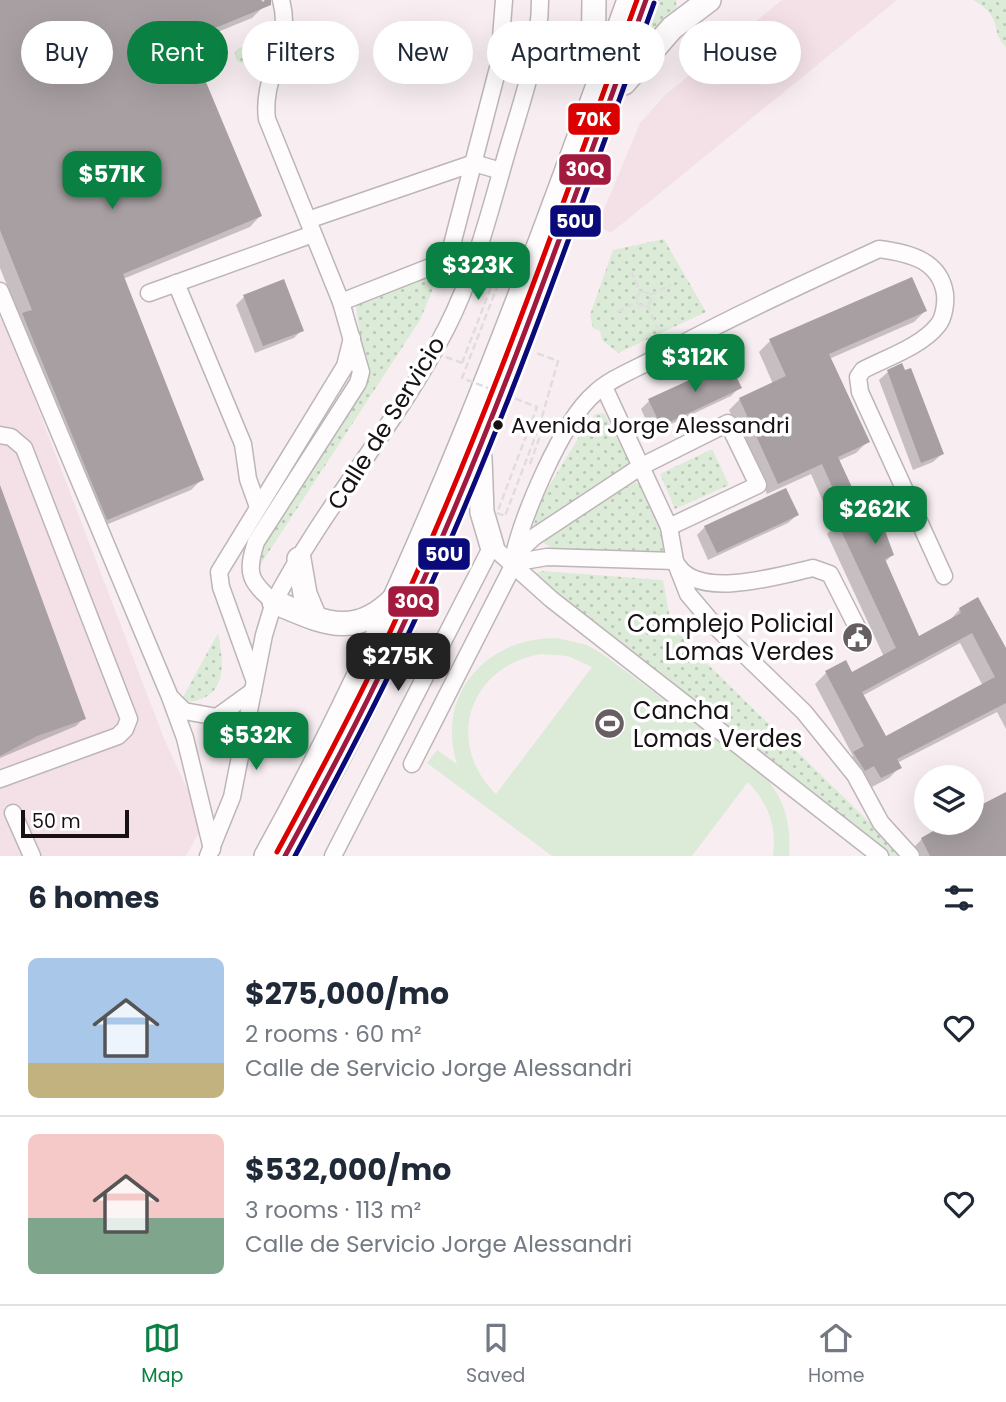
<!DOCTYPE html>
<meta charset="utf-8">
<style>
:root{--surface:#fff;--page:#f6f6f7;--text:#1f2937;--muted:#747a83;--line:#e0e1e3;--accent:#0b8043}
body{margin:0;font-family:Poppins,sans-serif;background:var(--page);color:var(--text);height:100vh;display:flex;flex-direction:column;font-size:26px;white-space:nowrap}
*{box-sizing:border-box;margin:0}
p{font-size:23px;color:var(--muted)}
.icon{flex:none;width:38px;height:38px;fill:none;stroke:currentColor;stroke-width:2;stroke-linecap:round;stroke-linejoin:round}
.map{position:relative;height:856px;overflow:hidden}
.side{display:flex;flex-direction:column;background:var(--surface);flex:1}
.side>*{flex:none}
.guide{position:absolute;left:21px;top:21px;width:964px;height:63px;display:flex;gap:14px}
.buttons{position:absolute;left:914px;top:765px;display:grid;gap:14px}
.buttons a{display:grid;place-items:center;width:70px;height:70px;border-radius:50%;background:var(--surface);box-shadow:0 7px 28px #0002;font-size:35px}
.scale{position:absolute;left:21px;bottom:18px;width:108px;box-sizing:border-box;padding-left:7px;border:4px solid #181114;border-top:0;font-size:19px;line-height:24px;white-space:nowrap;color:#181114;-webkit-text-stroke:5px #fff;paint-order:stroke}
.price{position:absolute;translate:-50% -60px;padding:0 16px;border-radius:14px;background:var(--accent);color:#fff;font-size:23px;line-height:46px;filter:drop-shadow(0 2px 4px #0008)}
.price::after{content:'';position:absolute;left:50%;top:42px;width:21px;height:16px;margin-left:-10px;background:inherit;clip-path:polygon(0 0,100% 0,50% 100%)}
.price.selected{background:#222;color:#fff}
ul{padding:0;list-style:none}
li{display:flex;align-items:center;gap:21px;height:175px;padding:0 28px}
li+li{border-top:2px solid var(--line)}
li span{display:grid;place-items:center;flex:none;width:196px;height:140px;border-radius:10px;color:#555}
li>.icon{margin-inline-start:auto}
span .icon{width:84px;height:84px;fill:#fffc;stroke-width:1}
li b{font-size:30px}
h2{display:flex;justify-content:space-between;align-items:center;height:84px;padding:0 28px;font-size:30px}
.tag{padding:0 24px;border-radius:32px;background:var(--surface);box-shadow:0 7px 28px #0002;font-size:24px;line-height:63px}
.tag.selected{background:var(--accent);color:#fff}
.dock{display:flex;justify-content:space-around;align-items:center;height:98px;border-top:2px solid var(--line);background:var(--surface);font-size:19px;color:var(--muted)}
.dock a{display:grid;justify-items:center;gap:4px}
.dock .selected{color:var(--accent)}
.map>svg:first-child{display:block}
.built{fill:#f3e1e7}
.grass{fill:url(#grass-dots)}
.pitch{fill:#dbebd7;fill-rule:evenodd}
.shadow{fill:#0003;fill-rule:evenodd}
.building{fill:#a79fa1;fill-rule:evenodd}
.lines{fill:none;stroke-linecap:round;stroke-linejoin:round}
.minor-casing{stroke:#bdb5b8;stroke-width:19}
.highway-casing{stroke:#bdb5b8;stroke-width:26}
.path{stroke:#e0ddde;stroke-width:2.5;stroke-dasharray:7 3.5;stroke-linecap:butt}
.minor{stroke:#fefcfd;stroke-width:16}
.highway{stroke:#fefcfd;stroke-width:23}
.path-bridge{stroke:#e0ddde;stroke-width:2.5;stroke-dasharray:7 3.5;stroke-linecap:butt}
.bus-1-casing{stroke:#fff;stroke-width:10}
.bus-2-casing{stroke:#fff;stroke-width:10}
.bus-3-casing{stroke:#fff;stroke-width:10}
.bus-1{stroke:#a31a3f;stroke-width:5}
.bus-2{stroke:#0a0a7a;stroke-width:5}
.bus-3{stroke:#d00;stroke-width:5}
.bus-dot{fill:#181114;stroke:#fff;stroke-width:2.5}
.labels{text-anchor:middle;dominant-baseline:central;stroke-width:7;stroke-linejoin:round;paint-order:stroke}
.bus-label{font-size:22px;fill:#181114;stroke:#fff;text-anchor:start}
.street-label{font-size:24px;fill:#181114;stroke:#fff}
.poi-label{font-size:24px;fill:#181114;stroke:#fff;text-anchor:end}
.line-badge{stroke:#fff;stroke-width:2.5}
.badge-label{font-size:19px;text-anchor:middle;font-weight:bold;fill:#fff}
</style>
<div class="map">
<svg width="1006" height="856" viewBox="0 0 1006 856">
<defs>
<pattern id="grass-dots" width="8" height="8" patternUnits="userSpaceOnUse" patternTransform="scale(1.75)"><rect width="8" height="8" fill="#dbebd7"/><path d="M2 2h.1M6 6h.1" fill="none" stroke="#bbc8b8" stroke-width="1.8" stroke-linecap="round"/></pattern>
</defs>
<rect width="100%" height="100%" fill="#f8eef1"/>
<g class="built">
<polygon points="782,0 897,0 611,233 597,226 640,123 665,95"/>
<polygon points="3,317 165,741 197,810 200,830 186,856 0,856 0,318"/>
</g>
<g class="grass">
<polygon points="655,0 676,0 677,16 638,54"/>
<path d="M973,0H1006V47C989,31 1005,18 973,0Z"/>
<circle cx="243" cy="55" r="8"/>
<polygon points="664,239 706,312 618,353 602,340 600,331 593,328 590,315 613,250"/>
<polygon points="440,272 420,320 255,573 253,536 363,361 356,305"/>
<polygon points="604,413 630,464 533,528 540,501 588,422 596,414"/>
<polygon points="712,449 729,485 675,509 660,474"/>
<polygon points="635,482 641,485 665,532 664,554 552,548 544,543 546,537"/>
<polygon points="543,571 663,580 670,618 686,643 904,856 890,856 531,575"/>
<path d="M218,633C224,665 228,698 187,702L183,697Z"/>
</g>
<path class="pitch" d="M557,638L587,645L601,653L758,769C783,794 792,821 789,856H773C777,827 768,803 748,782L692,856H552L427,763L437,750L457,764C435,694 487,637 557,638ZM542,654L568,656L592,667L496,794C443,742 470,665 542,654Z"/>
<g class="shadow">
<polygon points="0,0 260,0 263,7 252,18 188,44 260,216 250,227 123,279 202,479 191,490 96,529 12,326 20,318 0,268"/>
<polygon points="244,297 302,330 294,338 255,353 236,305"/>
<path d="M925,311L914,322L829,359L867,442L856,453L838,461L855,499L892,555L885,562L918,638L949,621L960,609L1006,652V729L997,712L897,763L900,767L889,778L870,788L843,765L853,756L815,684L826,673L845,662L851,674L884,657L827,534L834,527L811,474L767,494L729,410L740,399L773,384L759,352L770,341ZM960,643L983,686L885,739L862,696Z"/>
<polygon points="888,372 942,454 933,462 913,470 879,380"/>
<polygon points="739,388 731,396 652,433 641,409 649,401"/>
<polygon points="0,486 84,718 76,726 0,758"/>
<polygon points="797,515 788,523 708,560 697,535 705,527"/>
<polygon points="1006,794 1006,856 914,856 911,850 922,839 971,822"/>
</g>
<g class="building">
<polygon points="0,0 271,0 271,5 188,39 262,216 123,274 204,480 107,520 22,313 32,310 0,230"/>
<path d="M912,277L927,311L829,354L870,442L838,457L856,496L866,492L870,503L874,501L894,555L885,559L919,636L961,613L959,608L978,597L1006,648V703L897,759L902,768L881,778L874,766L865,771L853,752L864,746L825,671L846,660L852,672L896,648L837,522L846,518L822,464L778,484L739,398L786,376L769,339ZM972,633L995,677L886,736L862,692Z"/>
<polygon points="284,279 304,331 263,346 243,295"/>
<polygon points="729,362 742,388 661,426 648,399"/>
<polygon points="902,363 905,370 911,368 944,454 921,463 887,370"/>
<polygon points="0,485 86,719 37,736 0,756"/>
<polygon points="786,488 799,515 717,553 704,526"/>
<polygon points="1006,792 1006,856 930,856 921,838 949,822 971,822 971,810"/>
</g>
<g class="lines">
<defs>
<g id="minor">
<polyline points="308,220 474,163 501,171"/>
<polyline points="176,283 243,444 248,479 258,507"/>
<polyline points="0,291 170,697 185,738 212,849"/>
<polyline points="149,293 313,234"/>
<polyline points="341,302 448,260 499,64 504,0"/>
<polyline points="604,387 669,527 675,561 688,594 715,626 804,712 855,775 881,823 911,856"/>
<polyline points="0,435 11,437 24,448 129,719 125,729 118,736 0,779"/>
<path d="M512,563C521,519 561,422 595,393C612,377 639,368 659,356C731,317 805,283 879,249C909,253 940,260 945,294C946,303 944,318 938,325C922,346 886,358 863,370L858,377L860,392L944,576"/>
<polyline points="512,563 547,557 675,561"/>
<path d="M678,566C700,600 781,575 813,568L830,574L860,633"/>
<path d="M274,602C249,581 246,573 256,542L358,383L361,372L341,302L267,119C261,75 294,46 281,0"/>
<polyline points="254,679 221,587 219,572 345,366 352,338"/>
<polyline points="172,699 184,711 217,717 253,691"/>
<polyline points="412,764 522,548 534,537 640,467 728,423 758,485 669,527"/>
<polyline points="13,813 32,856"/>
<path d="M208,856L232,797L264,635L274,602C324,506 398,423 447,327C476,270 491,206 509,145C523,98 540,50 540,0"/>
<polyline points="333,856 492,546 551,599 880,856"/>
</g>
<g id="highway">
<polyline points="593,74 594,0"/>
<polyline points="624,83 672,28 709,0"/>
<polyline points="563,226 646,0"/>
<polyline points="480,458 482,512 492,546"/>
<polyline points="299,559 305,594 315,618"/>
<path d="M274,602C321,621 353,641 395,598"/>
<path d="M266,856C417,584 523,292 629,0"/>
<path d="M285,856C378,694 452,522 518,347"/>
</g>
</defs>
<use href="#minor" class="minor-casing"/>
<use href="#highway" class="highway-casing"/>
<g class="path">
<polyline points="262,1 264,0"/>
<polyline points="631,271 641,293"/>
<circle cx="644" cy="299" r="7"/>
<polyline points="650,295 671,285"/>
<polyline points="647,305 657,328"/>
<polyline points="617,312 638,302"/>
<polyline points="446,357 462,363"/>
<polyline points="530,464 544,425 540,424 558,361 536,353"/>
</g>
<use href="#minor" class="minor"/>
<use href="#highway" class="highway"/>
<polyline class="path-bridge" points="462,363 499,266 504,269 462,378 537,407 497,513 505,516 540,424"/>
<defs>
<path id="bus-1" d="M285,856C322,788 359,720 392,649C491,439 567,218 646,0"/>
<path id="bus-2" d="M295,856C331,789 367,722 399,654C499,443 575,222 654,3"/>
<path id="bus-3" d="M277,852C314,784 351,715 384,645C482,436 558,217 637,0"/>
</defs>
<use href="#bus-1" class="bus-1-casing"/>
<use href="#bus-2" class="bus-2-casing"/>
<use href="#bus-3" class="bus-3-casing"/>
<use href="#bus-1" class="bus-1"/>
<use href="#bus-2" class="bus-2"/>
<use href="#bus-3" class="bus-3"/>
</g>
<defs>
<symbol id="civic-disc" viewBox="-11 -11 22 22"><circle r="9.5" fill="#665e61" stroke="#fff"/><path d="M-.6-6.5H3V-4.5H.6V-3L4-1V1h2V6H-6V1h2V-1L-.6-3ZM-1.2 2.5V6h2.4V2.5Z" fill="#fff"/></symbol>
<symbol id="stadium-disc" viewBox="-11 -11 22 22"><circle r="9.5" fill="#665e61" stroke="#fff"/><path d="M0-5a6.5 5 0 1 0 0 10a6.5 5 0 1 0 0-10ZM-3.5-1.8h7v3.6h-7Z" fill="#fff"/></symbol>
</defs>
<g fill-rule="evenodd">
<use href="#civic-disc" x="840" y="620" width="35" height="35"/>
<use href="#stadium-disc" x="592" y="706" width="35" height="35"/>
</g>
<circle class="bus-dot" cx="498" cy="425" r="6"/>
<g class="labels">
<g class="bus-label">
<text x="511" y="425">Avenida Jorge Alessandri</text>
</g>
<g class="street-label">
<text transform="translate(386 423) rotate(-58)">Calle de Servicio</text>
</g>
<g class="poi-label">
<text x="834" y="623">Complejo Policial<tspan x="834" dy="28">Lomas Verdes</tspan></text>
<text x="633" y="710" text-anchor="start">Cancha<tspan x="633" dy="28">Lomas Verdes</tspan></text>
</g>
</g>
<g class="line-badge">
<rect x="567" y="102" width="54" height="34" rx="7" fill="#d00"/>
<rect x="558" y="153" width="54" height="33" rx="7" fill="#a31a3f"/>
<rect x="549" y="204" width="53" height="34" rx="7" fill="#0a0a7a"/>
<rect x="417" y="537" width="54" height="34" rx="7" fill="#0a0a7a"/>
<rect x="387" y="585" width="53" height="33" rx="7" fill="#a31a3f"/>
</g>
<g class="badge-label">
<text x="594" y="126">70K</text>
<text x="585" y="176">30Q</text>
<text x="575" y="228">50U</text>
<text x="444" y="561">50U</text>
<text x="414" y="608">30Q</text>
</g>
</svg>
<div class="buttons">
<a><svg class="icon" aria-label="layers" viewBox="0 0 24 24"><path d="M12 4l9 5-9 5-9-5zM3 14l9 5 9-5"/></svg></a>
</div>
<div class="scale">50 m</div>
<b class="price" style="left:112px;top:211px">$571K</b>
<b class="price" style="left:478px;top:302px">$323K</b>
<b class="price" style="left:695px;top:394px">$312K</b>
<b class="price" style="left:875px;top:546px">$262K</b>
<b class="price selected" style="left:398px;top:693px">$275K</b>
<b class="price" style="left:256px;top:772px">$532K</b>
<div class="guide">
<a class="tag">Buy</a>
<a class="tag selected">Rent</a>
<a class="tag">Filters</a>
<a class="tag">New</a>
<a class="tag">Apartment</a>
<a class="tag">House</a>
</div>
</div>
<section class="side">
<h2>6 homes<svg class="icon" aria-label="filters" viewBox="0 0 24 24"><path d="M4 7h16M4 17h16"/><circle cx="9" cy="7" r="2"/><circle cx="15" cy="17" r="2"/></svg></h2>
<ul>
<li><span style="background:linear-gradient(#a9c7e8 75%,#c2b280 0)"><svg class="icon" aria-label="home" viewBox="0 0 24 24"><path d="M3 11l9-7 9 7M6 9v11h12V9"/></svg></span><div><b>$275,000/mo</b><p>2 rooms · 60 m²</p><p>Calle de Servicio Jorge Alessandri</p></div><svg class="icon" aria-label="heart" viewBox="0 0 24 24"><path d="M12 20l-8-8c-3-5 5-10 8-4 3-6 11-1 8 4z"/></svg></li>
<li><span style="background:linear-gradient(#f6c9c9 60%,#7fa58c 0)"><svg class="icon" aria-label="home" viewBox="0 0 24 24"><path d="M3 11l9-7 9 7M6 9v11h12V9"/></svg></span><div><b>$532,000/mo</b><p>3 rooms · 113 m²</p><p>Calle de Servicio Jorge Alessandri</p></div><svg class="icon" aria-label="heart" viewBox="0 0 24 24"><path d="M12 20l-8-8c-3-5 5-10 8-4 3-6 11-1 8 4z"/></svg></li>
</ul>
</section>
<nav class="dock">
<a class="selected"><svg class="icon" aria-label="map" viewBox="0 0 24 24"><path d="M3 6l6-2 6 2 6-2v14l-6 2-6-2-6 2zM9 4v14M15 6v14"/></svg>Map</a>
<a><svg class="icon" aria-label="saved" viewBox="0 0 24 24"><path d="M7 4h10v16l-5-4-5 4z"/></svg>Saved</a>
<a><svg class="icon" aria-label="home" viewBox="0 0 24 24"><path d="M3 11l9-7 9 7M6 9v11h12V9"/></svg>Home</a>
</nav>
